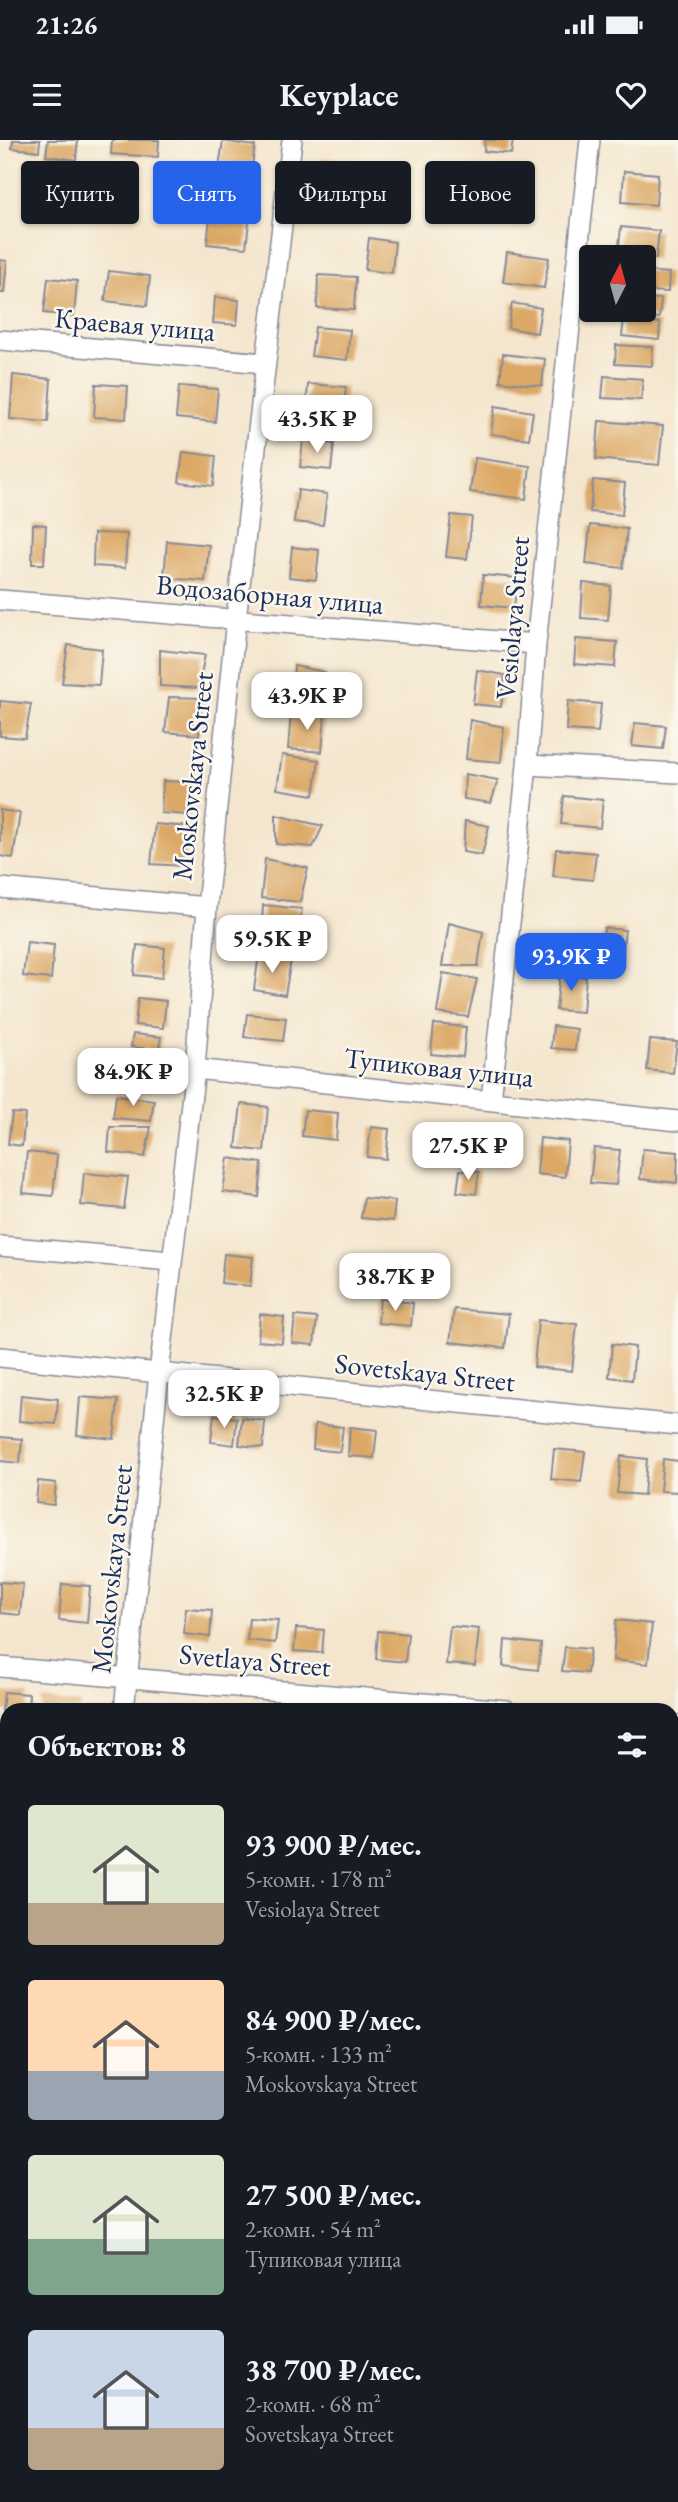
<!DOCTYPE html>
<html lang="ru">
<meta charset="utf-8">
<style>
:root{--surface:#171b24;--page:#20242c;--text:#f1f3f6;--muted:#9ea1a6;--accent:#2563eb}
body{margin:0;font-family:"EB Garamond",serif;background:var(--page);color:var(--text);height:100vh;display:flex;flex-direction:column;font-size:26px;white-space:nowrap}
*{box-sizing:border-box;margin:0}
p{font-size:23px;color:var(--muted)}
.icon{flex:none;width:38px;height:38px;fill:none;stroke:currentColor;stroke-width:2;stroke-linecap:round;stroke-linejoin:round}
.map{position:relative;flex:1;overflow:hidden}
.drawer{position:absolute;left:0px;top:1563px;width:679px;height:800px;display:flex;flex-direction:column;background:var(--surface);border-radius:21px 21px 0 0;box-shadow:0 2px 5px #0004}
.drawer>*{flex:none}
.hud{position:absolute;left:21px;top:21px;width:637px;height:63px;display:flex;gap:14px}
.needle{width:46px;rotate:6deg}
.controls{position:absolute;left:579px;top:105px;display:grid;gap:14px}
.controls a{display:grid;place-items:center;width:77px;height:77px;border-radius:7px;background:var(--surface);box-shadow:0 2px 5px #0004;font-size:35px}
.price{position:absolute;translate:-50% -60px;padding:0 16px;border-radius:14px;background:#fff;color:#222;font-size:23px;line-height:46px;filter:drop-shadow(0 2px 4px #0008)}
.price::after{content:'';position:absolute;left:50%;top:42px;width:21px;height:16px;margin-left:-10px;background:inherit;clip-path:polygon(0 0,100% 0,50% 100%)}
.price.active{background:var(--accent);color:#fff}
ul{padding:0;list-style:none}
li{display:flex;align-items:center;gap:21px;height:175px;padding:0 28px}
li span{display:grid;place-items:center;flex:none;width:196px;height:140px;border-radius:7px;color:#555}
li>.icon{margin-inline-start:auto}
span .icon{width:84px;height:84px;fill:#fffc;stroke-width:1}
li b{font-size:30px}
h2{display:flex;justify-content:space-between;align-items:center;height:84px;padding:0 28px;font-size:30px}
.pill{padding:0 24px;border-radius:7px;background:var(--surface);box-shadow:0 2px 5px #0004;font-size:24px;line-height:63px}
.pill.active{background:var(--accent);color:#fff}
.status{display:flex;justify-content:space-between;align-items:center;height:49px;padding:0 35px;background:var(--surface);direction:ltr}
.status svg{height:19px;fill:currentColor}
header{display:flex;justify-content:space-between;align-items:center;height:91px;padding:0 28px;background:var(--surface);font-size:32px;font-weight:700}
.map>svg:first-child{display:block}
.building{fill:#dca865}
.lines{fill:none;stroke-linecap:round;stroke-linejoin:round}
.street-casing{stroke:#888a96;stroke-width:22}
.secondary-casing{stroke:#888a96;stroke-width:31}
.street{stroke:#fff;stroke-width:19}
.secondary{stroke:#fff;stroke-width:28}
.labels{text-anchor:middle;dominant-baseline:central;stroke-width:5;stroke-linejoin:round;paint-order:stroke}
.street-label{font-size:28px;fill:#1b2f5e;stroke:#fbf7ec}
</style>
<div class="status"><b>21:26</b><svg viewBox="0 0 49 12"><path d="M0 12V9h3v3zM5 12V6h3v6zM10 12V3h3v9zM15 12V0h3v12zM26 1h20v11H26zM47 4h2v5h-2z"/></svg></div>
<header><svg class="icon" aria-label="menu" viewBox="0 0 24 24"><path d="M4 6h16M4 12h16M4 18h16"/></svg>Keyplace<svg class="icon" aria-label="heart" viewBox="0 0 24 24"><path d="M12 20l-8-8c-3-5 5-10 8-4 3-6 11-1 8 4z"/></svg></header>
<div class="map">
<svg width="678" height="2362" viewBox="0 0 678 2362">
<rect width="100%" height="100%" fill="#fbf7ec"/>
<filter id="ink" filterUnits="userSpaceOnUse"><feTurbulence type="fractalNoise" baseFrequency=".0143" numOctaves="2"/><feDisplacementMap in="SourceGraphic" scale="14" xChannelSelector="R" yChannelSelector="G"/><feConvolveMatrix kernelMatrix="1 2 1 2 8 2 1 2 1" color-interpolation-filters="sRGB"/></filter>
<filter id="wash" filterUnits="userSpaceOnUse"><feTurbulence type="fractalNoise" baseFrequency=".00686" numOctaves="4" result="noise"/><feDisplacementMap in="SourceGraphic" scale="28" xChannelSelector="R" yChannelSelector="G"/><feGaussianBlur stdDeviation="1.57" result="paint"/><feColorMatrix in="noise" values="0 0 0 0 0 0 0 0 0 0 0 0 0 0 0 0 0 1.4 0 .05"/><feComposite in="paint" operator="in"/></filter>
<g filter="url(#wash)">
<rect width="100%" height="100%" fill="#f4e6ce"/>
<g id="blocks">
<g class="building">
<polygon points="13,0 40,0 39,11 12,8"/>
<polygon points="48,0 78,0 76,20 46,16"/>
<polygon points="112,0 159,0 158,17 111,14"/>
<polygon points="485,0 513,0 511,14 484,11"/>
<polygon points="223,1 255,6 250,39 218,34"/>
<polygon points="323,18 358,22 356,46 320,42"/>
<polygon points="624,31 658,34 656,65 622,62"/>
<polygon points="324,50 366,53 364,72 322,69"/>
<polygon points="445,57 481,61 479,80 443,77"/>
<polygon points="211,69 250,73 246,108 207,104"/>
<polygon points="621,87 659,91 656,119 618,115"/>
<polygon points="369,98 395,102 392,133 365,130"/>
<polygon points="507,112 549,118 544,148 503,142"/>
<polygon points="0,120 7,121 4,153 0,153"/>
<polygon points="109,131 150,136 147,166 105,161"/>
<polygon points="644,131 669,133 668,152 644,151"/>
<polygon points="318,135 356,137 354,170 317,168"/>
<polygon points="48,138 77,141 74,176 44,173"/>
<polygon points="215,157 239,160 237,185 213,183"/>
<polygon points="644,158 661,159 659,178 626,175 626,170 644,170"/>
<polygon points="512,163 541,168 537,193 508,188"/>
<polygon points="624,179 660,183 659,200 622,196"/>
<polygon points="315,187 350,190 347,220 311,216"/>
<polygon points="616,205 653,207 652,226 615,224"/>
<polygon points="503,214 545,219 542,246 500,241"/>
<polygon points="13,235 51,239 48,282 10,279"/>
<polygon points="604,236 643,239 641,260 602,258"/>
<polygon points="96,244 128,246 126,279 94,277"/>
<polygon points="308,244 346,247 343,273 306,269"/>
<polygon points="179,246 218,249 215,282 176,278"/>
<polygon points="495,266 533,272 529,299 491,294"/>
<polygon points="599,281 663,286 659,325 596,319"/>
<polygon points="303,300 334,304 331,330 300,327"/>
<polygon points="183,312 216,316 213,346 179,342"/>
<polygon points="475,318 530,326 526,359 470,352"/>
<polygon points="593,340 625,343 622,375 590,372"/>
<polygon points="298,350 327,354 323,385 294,382"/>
<polygon points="451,375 472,377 467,419 446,417"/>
<polygon points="33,384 46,385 44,424 32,424"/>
<polygon points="590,385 627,389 623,428 586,424"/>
<polygon points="94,393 127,394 125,428 93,426"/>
<polygon points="167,401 209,405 205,441 164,438"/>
<polygon points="292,407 319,410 316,440 289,437"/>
<polygon points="483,435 517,438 514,468 481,465"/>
<polygon points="583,443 611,446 608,480 581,478"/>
<polygon points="576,499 617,502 615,527 574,524"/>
<polygon points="68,505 102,509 99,545 62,543"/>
<polygon points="160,510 205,515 198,548 160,546"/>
<polygon points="294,526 325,532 319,560 292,557"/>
<polygon points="477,530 505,535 501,567 473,564"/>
<polygon points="169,557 202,558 199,595 165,592"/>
<polygon points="0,561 31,564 25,598 0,596"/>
<polygon points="568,561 601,564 598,592 566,590"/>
<polygon points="291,573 325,574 322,612 288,609"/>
<polygon points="470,580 504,587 501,622 466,619"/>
<polygon points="635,583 666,586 663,609 632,606"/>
<polygon points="282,615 319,620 314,655 277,649"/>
<polygon points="465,634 498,640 491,663 464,659"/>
<polygon points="163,641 195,642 188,675 161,673"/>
<polygon points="564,656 603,660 600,688 561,684"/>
<polygon points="0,670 20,673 13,718 0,716"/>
<polygon points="276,675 323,686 313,707 276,704"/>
<polygon points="465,681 489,686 482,715 463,712"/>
<polygon points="155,684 188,687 184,726 151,724"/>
<polygon points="556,709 596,713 593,740 553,736"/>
<polygon points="265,719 308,728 300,762 261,758"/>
<polygon points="263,765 302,769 295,805 261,801"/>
<polygon points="449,783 483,792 478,826 442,826"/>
<polygon points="604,788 625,790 621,825 601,822"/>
<polygon points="27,802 54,805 51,839 23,836"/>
<polygon points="137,805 165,808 162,838 134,835"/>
<polygon points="259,814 291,820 285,855 254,850"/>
<polygon points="443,833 477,839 468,877 437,873"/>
<polygon points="560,834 586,837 583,872 556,870"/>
<polygon points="138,858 166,861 163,888 135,885"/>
<polygon points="247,874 286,878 283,901 244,897"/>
<polygon points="434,884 466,887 463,917 431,914"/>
<polygon points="553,886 577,889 575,910 551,908"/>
<polygon points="133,894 161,897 159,910 131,907"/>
<polygon points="650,900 677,902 673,933 647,930"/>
<polygon points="116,955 154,960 151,981 113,978"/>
<polygon points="241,964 268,967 264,1011 236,1008"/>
<polygon points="305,970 338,973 336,1000 302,996"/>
<polygon points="12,973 25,974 22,1006 8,1004"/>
<polygon points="110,987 151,987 145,1017 108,1012"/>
<polygon points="371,987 389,989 386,1019 367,1017"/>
<polygon points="430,988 457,991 455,1015 427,1013"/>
<polygon points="486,992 509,995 507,1019 484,1017"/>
<polygon points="540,998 568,1001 565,1037 537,1034"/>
<polygon points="594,1008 620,1010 616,1045 590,1043"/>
<polygon points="643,1009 678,1012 677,1043 640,1039"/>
<polygon points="27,1012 57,1015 53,1056 23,1053"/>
<polygon points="228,1018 262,1023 259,1057 223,1052"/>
<polygon points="460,1030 479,1032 476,1054 457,1052"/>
<polygon points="84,1033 128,1037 124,1069 81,1065"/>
<polygon points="364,1058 395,1061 393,1081 361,1078"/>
<polygon points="224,1114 253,1117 250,1146 221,1143"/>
<polygon points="380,1159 413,1163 411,1186 378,1183"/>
<polygon points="454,1169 509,1174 505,1208 450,1202"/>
<polygon points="260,1174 284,1177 282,1203 258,1201"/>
<polygon points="295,1176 317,1178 314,1205 292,1203"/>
<polygon points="538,1180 577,1184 572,1231 534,1227"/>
<polygon points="612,1204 635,1207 632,1240 609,1237"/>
<polygon points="21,1255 58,1259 56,1284 19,1281"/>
<polygon points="80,1257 118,1260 114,1299 77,1295"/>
<polygon points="214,1275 237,1278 234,1305 211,1302"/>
<polygon points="242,1278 265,1281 263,1308 239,1305"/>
<polygon points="315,1284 343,1287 340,1312 313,1309"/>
<polygon points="350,1287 377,1290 374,1318 348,1316"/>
<polygon points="0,1297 22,1299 20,1323 0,1321"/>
<polygon points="554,1309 585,1312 581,1342 551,1339"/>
<polygon points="621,1316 647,1319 644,1355 617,1353"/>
<polygon points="663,1319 678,1321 678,1352 660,1351"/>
<polygon points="38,1341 56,1343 54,1365 36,1363"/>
<polygon points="0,1442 23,1444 20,1475 0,1473"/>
<polygon points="62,1444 90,1446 87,1483 59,1480"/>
<polygon points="186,1468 212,1470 210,1497 184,1494"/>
<polygon points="249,1478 278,1480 275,1503 247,1500"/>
<polygon points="616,1480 652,1484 648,1524 613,1520"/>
<polygon points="450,1486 479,1489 475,1526 446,1524"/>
<polygon points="296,1488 324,1490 322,1513 294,1511"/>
<polygon points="378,1491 408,1494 405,1522 376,1519"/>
<polygon points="505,1500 541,1504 538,1530 503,1526"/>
<polygon points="565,1507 590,1509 587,1533 562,1531"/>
<polygon points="4,1552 29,1554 28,1570 2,1571"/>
<polygon points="43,1560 81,1564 80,1570 42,1570"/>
<polygon points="5,1690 7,1690 7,1719 2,1719"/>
<polygon points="672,1814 678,1815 678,1845 672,1844"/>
<polygon points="0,1844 7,1845 7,1879 0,1879"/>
<polygon points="0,1907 7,1908 7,1949 0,1948"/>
<polygon points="0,1965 7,1966 7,2004 0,2004"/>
<polygon points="0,2024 7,2025 7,2065 0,2064"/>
<polygon points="0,2159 7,2160 7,2194 0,2193"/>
<polygon points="672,2231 678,2232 678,2264 672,2263"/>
</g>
</g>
</g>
<g filter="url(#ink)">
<use href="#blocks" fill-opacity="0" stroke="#888a96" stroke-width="2"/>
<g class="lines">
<defs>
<g id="street">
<polyline points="0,200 265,223"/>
<polyline points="0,460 536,504"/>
<polyline points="527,625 678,633"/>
<polyline points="0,748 207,767"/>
<polyline points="195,929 678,981"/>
<polyline points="491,960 527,625 536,504 590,0"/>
<polyline points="0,1106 171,1121"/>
<polyline points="0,1217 678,1285"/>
<polyline points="0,1527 506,1570"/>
<polyline points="124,1570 159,1233 195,929 207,767 236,479 292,0"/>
<polyline points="672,1585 678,1585"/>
<polyline points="672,1885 678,1886"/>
</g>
<g id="secondary">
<polyline points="0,2093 7,2094"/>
<polyline points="672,2165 678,2166"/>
</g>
</defs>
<use href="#street" class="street-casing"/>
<use href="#secondary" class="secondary-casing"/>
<use href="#street" class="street"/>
<use href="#secondary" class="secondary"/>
</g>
</g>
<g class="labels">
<g class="street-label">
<text transform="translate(135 184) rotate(5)">Краевая улица</text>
<text transform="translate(270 454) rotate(5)">Водозаборная улица</text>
<text transform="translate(512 478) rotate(-85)">Vesiolaya Street</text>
<text transform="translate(192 636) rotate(-84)">Moskovskaya Street</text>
<text transform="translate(439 927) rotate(6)">Тупиковая улица</text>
<text transform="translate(425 1232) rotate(6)">Sovetskaya Street</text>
<text transform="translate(111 1429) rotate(-84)">Moskovskaya Street</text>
<text transform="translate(255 1520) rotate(5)">Svetlaya Street</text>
</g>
</g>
</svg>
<div class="controls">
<a><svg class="needle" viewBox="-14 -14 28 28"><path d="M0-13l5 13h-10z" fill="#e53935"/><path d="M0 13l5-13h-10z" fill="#9ea1a6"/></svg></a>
</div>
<b class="price" style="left:317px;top:315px">43.5K ₽</b>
<b class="price" style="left:307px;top:592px">43.9K ₽</b>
<b class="price" style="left:272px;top:835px">59.5K ₽</b>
<b class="price active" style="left:571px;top:853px">93.9K ₽</b>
<b class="price" style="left:133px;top:968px">84.9K ₽</b>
<b class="price" style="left:468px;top:1042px">27.5K ₽</b>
<b class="price" style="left:395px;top:1173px">38.7K ₽</b>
<b class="price" style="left:224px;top:1290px">32.5K ₽</b>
<div class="hud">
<a class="pill">Купить</a>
<a class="pill active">Снять</a>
<a class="pill">Фильтры</a>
<a class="pill">Новое</a>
</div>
<section class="drawer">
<h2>Объектов: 8<svg class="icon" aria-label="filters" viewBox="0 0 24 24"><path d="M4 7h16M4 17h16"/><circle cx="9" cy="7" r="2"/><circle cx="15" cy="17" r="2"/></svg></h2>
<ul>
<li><span style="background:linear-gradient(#dfe7d0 70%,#b9a48a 0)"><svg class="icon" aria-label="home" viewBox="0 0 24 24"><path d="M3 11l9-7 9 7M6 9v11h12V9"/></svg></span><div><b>93 900 ₽/мес.</b><p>5-комн. · 178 m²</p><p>Vesiolaya Street</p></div></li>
<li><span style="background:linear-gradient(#ffd9b3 65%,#9aa5b1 0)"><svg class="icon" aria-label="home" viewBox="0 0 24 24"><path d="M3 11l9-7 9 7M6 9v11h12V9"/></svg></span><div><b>84 900 ₽/мес.</b><p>5-комн. · 133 m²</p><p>Moskovskaya Street</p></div></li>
<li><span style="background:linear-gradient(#dfe7d0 60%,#7fa58c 0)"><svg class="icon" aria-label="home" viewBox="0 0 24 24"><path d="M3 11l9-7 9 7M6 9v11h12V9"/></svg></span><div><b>27 500 ₽/мес.</b><p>2-комн. · 54 m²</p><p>Тупиковая улица</p></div></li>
<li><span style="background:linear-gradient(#c9d6e8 70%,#b9a48a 0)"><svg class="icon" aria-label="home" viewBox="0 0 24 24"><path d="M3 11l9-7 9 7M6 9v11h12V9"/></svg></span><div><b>38 700 ₽/мес.</b><p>2-комн. · 68 m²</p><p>Sovetskaya Street</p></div></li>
</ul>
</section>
</div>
